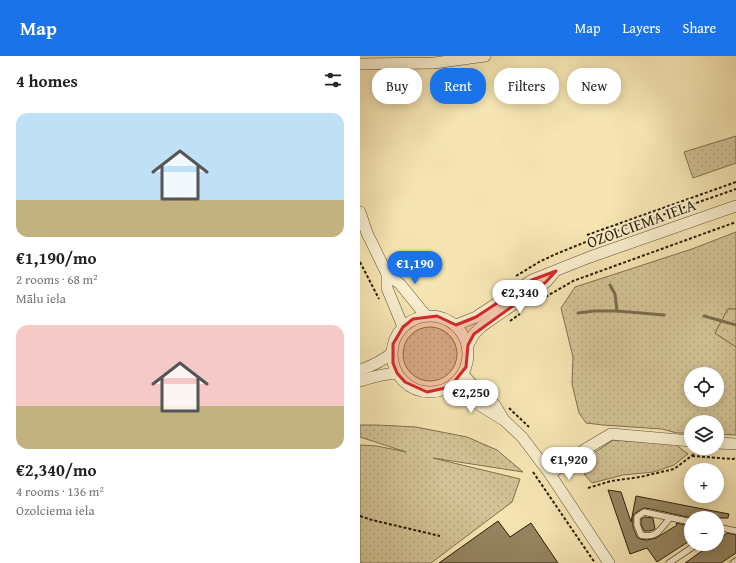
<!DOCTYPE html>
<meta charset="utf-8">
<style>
:root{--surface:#fff;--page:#f2f2f2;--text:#222;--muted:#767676;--accent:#1a73e8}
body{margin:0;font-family:"Gentium Book Plus",serif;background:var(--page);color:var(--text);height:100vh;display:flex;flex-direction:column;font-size:15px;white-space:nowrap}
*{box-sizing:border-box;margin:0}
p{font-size:13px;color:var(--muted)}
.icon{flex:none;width:22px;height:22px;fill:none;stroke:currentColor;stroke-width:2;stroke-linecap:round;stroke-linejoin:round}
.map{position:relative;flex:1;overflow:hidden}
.side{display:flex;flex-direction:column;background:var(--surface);width:360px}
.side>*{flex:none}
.guide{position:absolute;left:12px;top:12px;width:304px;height:36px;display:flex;gap:8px}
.tools{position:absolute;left:324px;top:311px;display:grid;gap:8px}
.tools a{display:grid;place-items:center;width:40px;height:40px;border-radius:50%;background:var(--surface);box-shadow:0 2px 10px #0003;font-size:20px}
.price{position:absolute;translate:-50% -34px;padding:0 9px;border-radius:14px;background:#fff;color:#222;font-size:13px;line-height:26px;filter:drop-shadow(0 1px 2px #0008)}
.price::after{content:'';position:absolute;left:50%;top:24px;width:12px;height:9px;margin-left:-6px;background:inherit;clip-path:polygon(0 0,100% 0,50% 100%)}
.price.active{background:var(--accent);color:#fff}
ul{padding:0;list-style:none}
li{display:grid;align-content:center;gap:8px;height:212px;padding:0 16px}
li span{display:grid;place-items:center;height:124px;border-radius:12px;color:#555}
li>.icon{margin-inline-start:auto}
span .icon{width:72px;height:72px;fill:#fffc;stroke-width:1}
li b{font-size:17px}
h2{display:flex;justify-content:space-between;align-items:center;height:48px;padding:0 16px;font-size:17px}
.tag{padding:0 14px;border-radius:16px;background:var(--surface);box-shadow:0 2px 10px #0003;font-size:14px;line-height:36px}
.tag.active{background:var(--accent);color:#fff}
header{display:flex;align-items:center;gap:24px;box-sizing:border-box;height:56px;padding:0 20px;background:var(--accent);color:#fff}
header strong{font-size:19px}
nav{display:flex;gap:22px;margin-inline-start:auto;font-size:14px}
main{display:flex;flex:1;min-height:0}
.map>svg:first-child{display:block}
.green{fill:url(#green-dots);stroke:#7f704f;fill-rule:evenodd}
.forest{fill:url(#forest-crowns);stroke:#7f704f}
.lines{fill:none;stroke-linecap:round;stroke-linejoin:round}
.stream{stroke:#7b6c4c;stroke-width:3}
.building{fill:#958561;stroke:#2b1d08}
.service-casing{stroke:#5e4f33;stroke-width:7}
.minor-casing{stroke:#5e4f33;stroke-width:12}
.path{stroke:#2b1d08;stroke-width:2;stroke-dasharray:3 2;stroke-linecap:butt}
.service{stroke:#f9eece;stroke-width:5.5}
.minor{stroke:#f9eece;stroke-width:11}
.marked{fill:#d62828;fill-opacity:0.2;stroke:#d62828;stroke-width:3;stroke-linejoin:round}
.labels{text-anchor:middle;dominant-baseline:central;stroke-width:4;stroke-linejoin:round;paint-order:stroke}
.street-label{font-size:16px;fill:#2b1d08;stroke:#f9eece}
</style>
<header>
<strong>Map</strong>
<nav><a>Map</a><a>Layers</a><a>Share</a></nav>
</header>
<main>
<section class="side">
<h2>4 homes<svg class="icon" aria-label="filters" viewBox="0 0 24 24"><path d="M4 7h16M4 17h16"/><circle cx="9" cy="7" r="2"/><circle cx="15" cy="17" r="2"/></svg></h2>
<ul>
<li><span style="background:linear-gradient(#bfe0f5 70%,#c2b280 0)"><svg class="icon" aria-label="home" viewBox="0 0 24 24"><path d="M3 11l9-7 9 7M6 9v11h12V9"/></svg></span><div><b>€1,190/mo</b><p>2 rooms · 68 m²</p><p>Mālu iela</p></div></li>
<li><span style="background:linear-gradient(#f6c9c9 65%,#c2b280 0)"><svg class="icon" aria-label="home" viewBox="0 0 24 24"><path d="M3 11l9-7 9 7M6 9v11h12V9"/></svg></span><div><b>€2,340/mo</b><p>4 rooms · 136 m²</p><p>Ozolciema iela</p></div></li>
</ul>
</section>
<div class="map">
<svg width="376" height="507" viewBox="0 0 376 507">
<defs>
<pattern id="green-dots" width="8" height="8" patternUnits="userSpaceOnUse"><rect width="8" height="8" fill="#d3c396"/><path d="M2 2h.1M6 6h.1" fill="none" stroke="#b5a780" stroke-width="1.8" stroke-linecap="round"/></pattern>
<pattern id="forest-crowns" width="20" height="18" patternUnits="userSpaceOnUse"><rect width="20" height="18" fill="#d3c396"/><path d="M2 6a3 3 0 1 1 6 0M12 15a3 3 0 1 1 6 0" fill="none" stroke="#b5a780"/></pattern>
</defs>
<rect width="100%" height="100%" fill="#f6e5b3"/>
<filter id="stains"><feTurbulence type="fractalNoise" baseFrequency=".005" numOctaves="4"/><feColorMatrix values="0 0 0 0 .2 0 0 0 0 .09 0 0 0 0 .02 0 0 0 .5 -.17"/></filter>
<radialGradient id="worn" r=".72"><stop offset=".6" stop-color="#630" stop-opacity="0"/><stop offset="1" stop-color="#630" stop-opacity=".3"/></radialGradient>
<g class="green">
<polygon points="376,80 376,107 333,122 324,96"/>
<path d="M376,176V253H368L355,277L376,291V379L357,378V366H331V377H317L302,373L243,369L226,367L219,357L212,328L213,301L201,252L215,231L332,193ZM331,318H357V344H331Z"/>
<circle cx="70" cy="298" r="27"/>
<polygon points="0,369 16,369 56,371 107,381 137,394 163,416 73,402 160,423 152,446 71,507 0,507 0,389 17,390 46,396 0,381"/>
<polygon points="253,384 315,388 328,398 314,409 294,416 263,419 232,427 225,419 219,407"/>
</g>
<polygon class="forest" points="368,253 376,253 376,291 355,277"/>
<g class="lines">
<g class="stream">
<polyline points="250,229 255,238 257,255 304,259"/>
<polyline points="218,257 234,255 257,255"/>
<polyline points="344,260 376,269"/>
</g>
</g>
<g class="building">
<polygon points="248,434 261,436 271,466 276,440 369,458 368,462 332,462 291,453 285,452 282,453 274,458 273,461 273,471 277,481 280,483 287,484 296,482 317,469 316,467 331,470 331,484 297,506 287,492 270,498"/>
<polygon points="285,461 293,462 295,473 293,474 290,475 284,475 281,468 281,463"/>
<polygon points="138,465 150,481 171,467 198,507 79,507"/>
<polygon points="367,477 376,479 376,497 361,507 325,507 352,488 357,488 357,485"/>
</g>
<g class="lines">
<defs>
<g id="service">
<path d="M310,462C300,473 297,483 281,479L277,469V461L284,456L331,466"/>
<polyline points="357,471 376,475"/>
<polyline points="309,507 337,488"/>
<polyline points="373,507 376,505"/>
</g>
<g id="minor">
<polyline points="0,8 74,7 125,0"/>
<polyline points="0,156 7,177 27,218 27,232 43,271"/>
<polyline points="27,218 40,228 66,260"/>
<circle cx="70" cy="298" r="38"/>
<polyline points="96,269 116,261 172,224 230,201 376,150"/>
<polyline points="108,289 114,278 122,270 186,226 193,218"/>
<path d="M0,314C12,310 22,305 32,297"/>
<polyline points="103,318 116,333 135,349 144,364 162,381 190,418 249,507"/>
<path d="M0,325C12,321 24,318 37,317"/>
<polyline points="90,331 109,341 121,350 142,363"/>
<polyline points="357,387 376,388"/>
<polyline points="190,418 224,394 251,378 331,385"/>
</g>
</defs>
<use href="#service" class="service-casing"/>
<use href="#minor" class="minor-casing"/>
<g class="path">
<polyline points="227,179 376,126"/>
<polyline points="0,206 19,243"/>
<polyline points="156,220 179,206 196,198 228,185 376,133"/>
<polyline points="177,246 213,225 376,166"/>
<polyline points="150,265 160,258"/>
<polyline points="149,352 169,371"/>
<polyline points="332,400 373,403 376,402"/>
<polyline points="173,416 235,507"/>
<polyline points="228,432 251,425 280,421 314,413 342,392"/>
<polyline points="0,460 12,464 80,480"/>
</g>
<use href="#service" class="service"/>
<use href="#minor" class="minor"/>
</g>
<path class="marked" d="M196,215L186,226L114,278L108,289L106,311L90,331L67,336L45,326L37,317L33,307V288L43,271L53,263L77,260L96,269L116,261L172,224Z"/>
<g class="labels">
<g class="street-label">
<text transform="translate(281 167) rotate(-20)">OZOLCIEMA IELA</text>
</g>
</g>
<rect width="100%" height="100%" filter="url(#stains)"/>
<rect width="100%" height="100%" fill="url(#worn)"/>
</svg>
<div class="tools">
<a><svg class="icon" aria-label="locate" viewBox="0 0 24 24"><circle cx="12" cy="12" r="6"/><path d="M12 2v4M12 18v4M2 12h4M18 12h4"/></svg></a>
<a><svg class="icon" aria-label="layers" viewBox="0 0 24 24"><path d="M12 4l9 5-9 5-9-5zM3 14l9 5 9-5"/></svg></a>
<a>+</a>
<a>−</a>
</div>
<b class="price active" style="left:55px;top:229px">€1,190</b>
<b class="price" style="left:160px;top:258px">€2,340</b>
<b class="price" style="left:111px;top:358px">€2,250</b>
<b class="price" style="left:209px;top:425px">€1,920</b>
<div class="guide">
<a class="tag">Buy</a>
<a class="tag active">Rent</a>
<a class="tag">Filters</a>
<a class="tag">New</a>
</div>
</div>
</main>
